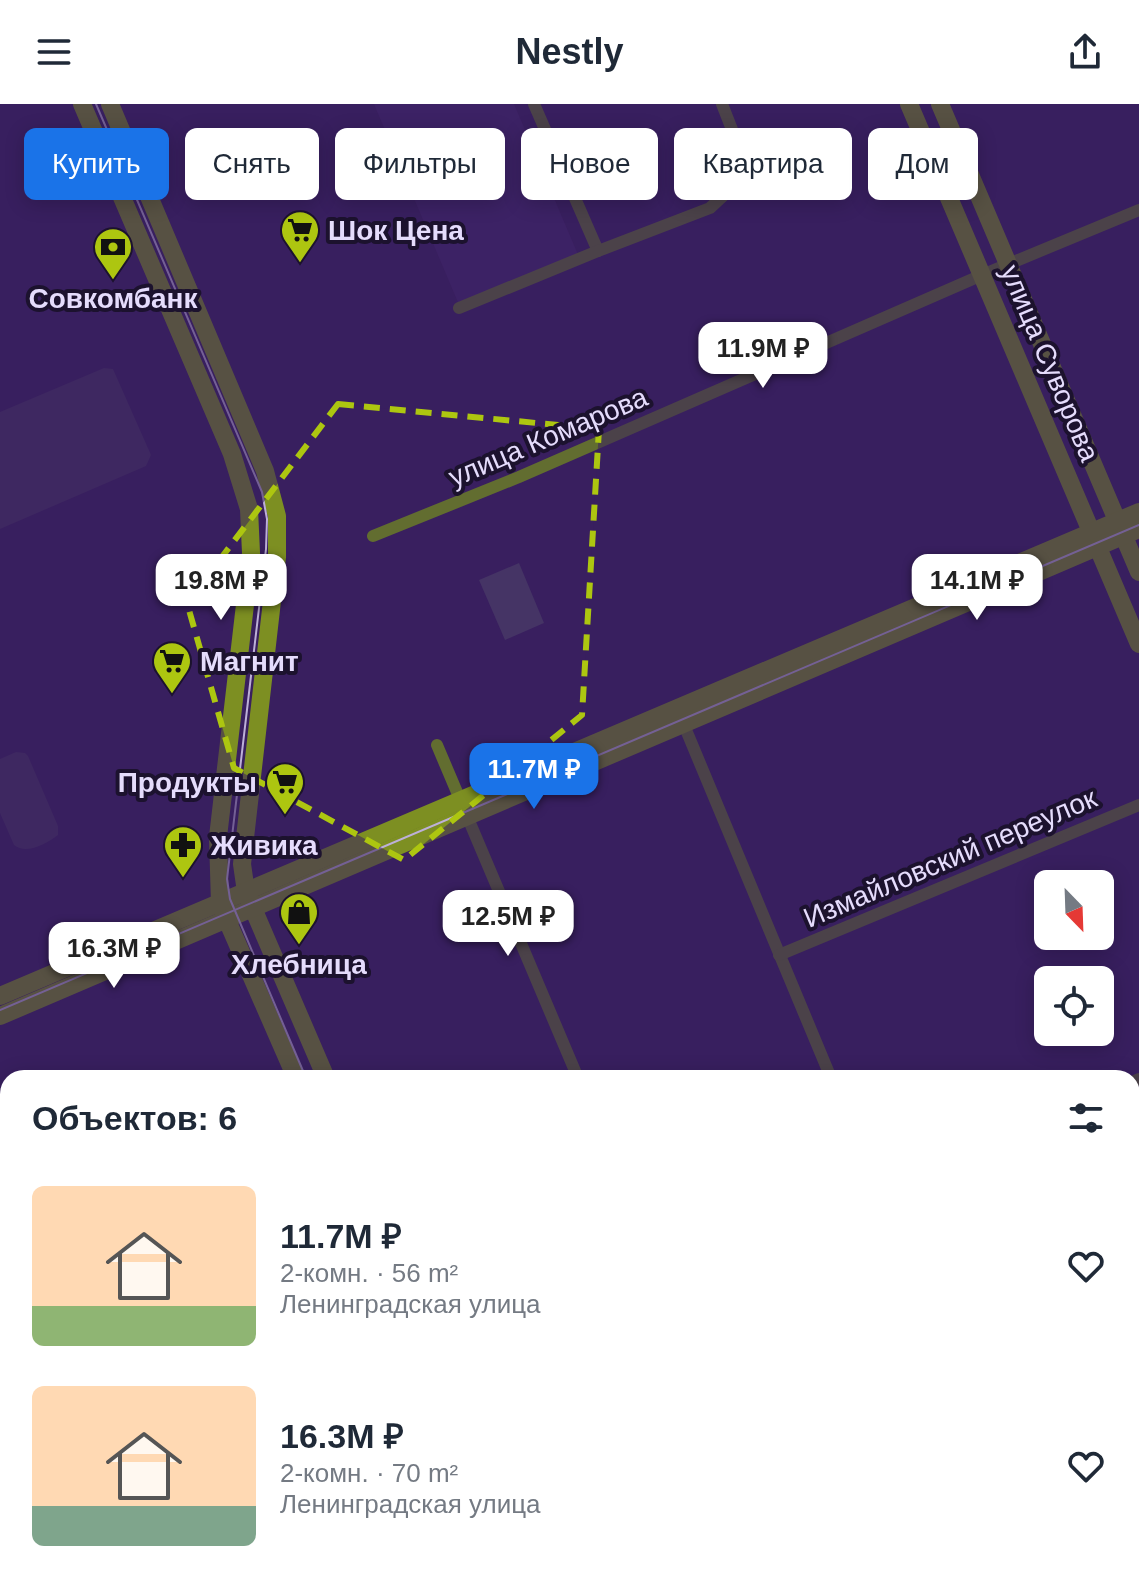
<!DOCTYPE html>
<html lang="ru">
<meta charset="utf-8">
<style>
:root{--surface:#fff;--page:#f2f2f3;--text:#1f2937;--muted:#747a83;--accent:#1a73e8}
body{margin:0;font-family:Helvetica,sans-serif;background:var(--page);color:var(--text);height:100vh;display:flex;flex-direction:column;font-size:30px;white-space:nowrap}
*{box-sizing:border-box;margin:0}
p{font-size:26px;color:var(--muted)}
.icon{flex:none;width:44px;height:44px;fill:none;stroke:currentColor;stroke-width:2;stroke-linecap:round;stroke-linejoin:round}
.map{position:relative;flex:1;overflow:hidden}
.details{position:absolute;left:0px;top:966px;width:1140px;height:512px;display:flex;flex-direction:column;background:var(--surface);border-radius:24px 24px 0 0;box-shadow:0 4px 20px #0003}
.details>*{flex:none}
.banner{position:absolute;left:24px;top:24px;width:1092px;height:72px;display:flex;gap:16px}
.needle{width:52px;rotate:157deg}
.controls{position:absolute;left:1034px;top:766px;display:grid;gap:16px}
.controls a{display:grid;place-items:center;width:80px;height:80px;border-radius:12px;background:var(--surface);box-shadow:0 4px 20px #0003;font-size:40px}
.price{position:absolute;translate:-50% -68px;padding:0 18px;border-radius:16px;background:#fff;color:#222;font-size:26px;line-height:52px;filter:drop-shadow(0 2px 4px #0008)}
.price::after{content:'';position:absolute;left:50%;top:48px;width:24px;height:18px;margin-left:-12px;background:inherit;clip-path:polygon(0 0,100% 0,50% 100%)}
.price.active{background:var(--accent);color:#fff}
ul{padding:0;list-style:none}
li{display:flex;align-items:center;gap:24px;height:200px;padding:0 32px}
li span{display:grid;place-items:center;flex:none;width:224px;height:160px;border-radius:12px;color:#555}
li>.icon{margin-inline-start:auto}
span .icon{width:96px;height:96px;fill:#fffc;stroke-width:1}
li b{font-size:34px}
h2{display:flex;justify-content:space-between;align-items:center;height:96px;padding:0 32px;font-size:34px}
.tag{padding:0 28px;border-radius:12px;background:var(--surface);box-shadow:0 4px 20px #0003;font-size:28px;line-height:72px}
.tag.active{background:var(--accent);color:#fff}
header{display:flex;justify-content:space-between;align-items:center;height:104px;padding:0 32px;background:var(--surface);font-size:36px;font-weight:800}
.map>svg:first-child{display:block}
.built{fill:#42266d}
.green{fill:#453465}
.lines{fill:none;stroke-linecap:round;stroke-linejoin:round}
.minor{stroke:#626d30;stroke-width:12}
.secondary{stroke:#7d8f22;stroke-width:18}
.tram{stroke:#bdb0d8;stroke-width:2}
.marked{fill:none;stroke:#adc610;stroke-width:6;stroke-dasharray:16 10;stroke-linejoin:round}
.labels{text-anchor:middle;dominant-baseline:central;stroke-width:8;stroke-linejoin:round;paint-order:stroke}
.poi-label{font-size:28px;font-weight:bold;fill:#e5dcfc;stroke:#1c122e;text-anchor:start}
.street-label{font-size:28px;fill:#e5dcfc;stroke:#1c122e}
</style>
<header><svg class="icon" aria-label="menu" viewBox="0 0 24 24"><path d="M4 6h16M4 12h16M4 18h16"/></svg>Nestly<svg class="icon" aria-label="share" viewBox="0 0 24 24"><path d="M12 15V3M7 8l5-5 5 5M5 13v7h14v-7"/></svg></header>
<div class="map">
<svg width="1139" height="1478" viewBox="0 0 1139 1478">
<rect width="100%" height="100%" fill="#391f5f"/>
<g class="built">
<polygon points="374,0 514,0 579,153 460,203"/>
<polygon points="89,1470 488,1470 491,1478 92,1478"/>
</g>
<g class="green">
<polygon points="104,264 113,265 151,351 146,362 0,425 0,308"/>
<polygon points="519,459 544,519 505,536 479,476"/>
<path d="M16,648L25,649L28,652L58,722V731C46,740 26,751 14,741L0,709V655Z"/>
<polygon points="8,1347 8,1458 0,1461 0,1350"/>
<polygon points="561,1470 740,1470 744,1478 565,1478"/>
</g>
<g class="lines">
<g class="minor">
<polyline points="534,0 598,147"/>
<polyline points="459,204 598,147 710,104 725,90 736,64 733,28 722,0"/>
<polyline points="373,432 519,373 982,171 1139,106"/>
<polyline points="684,621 831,974"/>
<polyline points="437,641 578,974"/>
<polyline points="779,851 1139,701"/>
<polyline points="1132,978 1139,975"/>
<polyline points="1132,1206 1139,1203"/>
<polyline points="0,1345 8,1342"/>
<polyline points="1132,1436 1139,1433"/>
<polyline points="785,1470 788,1478"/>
<polyline points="0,1473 8,1469"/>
<polyline points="1032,1478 1051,1470"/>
</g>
<g class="secondary">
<polyline points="82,0 232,350 249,405 251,449 218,733 220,800 296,974"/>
<polyline points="110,0 265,367 277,412 277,453 242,760 246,788 326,974"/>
<polyline points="909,0 1139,540"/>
<polyline points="940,0 1139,468"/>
<polyline points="0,892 1139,408"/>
<polyline points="0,912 1139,425"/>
<polyline points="508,1470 512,1478"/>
<polyline points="539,1470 543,1478"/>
</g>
<g class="tram">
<polyline points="96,0 262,388 267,415 266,445 227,775 230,795 306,974"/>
<polyline points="0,906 1139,421"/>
<polyline points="519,1470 523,1478"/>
</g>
</g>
<path d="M0 0H1139V1478H0ZM338,300L599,325L582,611L404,756L234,664L187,499Z" fill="#391f5f" fill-opacity=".55" fill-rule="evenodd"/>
<path class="marked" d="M338,300L599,325L582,611L404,756L234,664L187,499Z"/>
<defs>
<symbol id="supermarket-pin" viewBox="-11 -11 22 30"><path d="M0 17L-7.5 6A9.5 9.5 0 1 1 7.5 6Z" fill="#adc610" stroke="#1c122e"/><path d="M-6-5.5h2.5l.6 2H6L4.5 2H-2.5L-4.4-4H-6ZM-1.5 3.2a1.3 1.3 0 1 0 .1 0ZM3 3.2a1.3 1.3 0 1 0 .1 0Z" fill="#111"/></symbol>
<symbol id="bank-pin" viewBox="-11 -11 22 30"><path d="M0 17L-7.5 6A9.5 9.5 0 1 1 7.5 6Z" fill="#adc610" stroke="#1c122e"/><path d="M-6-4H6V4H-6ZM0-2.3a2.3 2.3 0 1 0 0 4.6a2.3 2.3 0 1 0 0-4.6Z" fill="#111"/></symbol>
<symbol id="pharmacy-pin" viewBox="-11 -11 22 30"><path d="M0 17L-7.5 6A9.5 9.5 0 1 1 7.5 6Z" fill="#adc610" stroke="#1c122e"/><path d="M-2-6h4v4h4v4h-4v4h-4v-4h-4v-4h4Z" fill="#111"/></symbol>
<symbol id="shop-pin" viewBox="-11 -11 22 30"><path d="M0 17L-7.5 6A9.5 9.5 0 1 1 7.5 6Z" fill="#adc610" stroke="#1c122e"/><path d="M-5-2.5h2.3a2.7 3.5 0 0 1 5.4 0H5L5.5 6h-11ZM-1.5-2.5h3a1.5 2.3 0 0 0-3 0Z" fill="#111"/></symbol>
</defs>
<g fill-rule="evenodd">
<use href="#supermarket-pin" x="278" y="104" width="44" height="60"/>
<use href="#bank-pin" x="91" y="121" width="44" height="60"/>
<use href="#supermarket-pin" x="150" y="535" width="44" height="60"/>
<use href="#supermarket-pin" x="263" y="656" width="44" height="60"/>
<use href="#pharmacy-pin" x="161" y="719" width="44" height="60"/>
<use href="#shop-pin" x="277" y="786" width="44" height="60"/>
</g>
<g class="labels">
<g class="poi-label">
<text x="328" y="126">Шок Цена</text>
<text x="113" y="194" text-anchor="middle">Совкомбанк</text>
<text x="200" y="557">Магнит</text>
<text x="257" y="678" text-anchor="end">Продукты</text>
<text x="211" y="741">Живика</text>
<text x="299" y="860" text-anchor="middle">Хлебница</text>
</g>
<g class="street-label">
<text transform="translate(1050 259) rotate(67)">улица Суворова</text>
<text transform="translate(548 333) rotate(-23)">улица Комарова</text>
<text transform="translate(950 754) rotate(-23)">Измайловский переулок</text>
</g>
</g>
</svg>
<div class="controls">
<a><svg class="needle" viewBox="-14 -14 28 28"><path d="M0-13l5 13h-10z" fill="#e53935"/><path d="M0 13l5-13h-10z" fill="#747a83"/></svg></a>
<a><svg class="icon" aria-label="locate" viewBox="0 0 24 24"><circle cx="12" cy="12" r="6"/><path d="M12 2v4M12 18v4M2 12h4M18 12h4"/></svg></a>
</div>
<b class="price" style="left:763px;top:286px">11.9M ₽</b>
<b class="price" style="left:221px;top:518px">19.8M ₽</b>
<b class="price" style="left:977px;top:518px">14.1M ₽</b>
<b class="price active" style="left:534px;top:707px">11.7M ₽</b>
<b class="price" style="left:508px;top:854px">12.5M ₽</b>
<b class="price" style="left:114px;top:886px">16.3M ₽</b>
<div class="banner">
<a class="tag active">Купить</a>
<a class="tag">Снять</a>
<a class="tag">Фильтры</a>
<a class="tag">Новое</a>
<a class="tag">Квартира</a>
<a class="tag">Дом</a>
</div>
<section class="details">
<h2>Объектов: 6<svg class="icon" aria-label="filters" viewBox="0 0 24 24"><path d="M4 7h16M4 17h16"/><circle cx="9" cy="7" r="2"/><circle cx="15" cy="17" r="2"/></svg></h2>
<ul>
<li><span style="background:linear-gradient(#ffd9b3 75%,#8fb573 0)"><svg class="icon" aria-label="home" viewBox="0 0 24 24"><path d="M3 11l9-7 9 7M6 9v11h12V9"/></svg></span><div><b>11.7M ₽</b><p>2-комн. · 56 m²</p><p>Ленинградская улица</p></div><svg class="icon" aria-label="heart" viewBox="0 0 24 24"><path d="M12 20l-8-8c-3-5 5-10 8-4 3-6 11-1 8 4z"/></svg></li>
<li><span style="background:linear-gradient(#ffd9b3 75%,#7fa58c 0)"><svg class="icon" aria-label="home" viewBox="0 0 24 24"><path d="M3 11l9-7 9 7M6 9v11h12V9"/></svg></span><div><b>16.3M ₽</b><p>2-комн. · 70 m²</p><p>Ленинградская улица</p></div><svg class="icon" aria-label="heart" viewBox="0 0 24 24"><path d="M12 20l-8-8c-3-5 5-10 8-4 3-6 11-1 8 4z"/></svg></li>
</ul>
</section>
</div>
